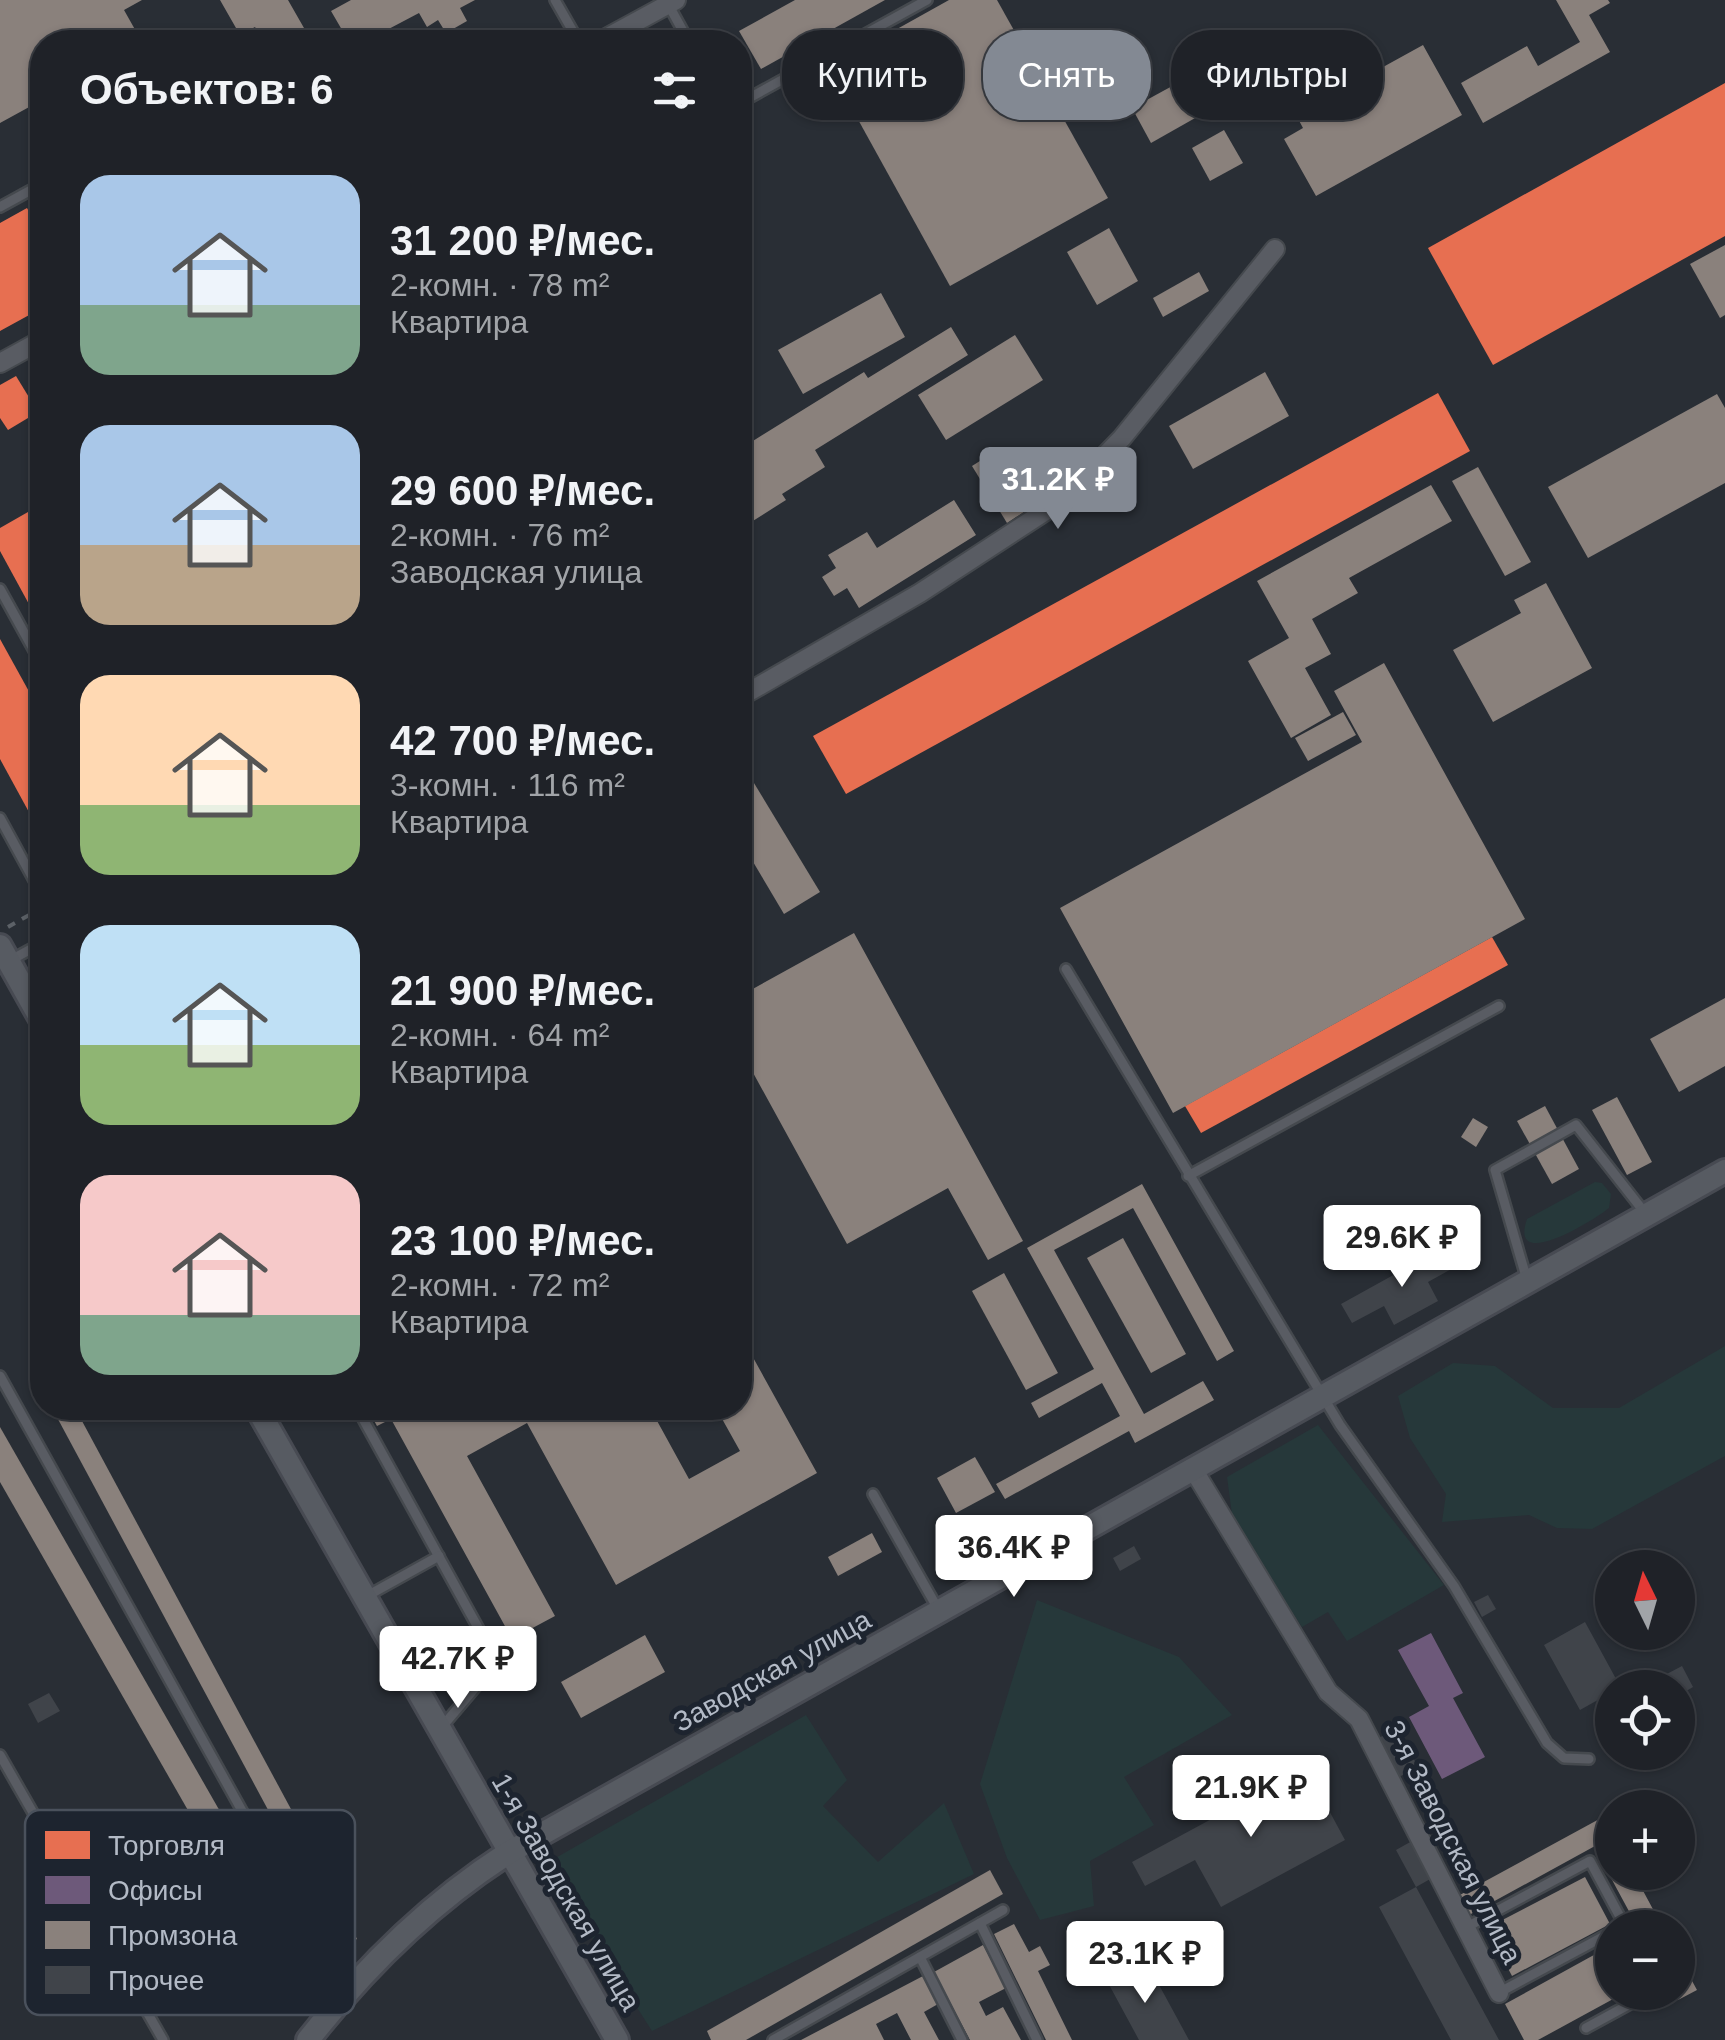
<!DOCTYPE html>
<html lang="ru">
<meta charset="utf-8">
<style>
:root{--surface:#1f2228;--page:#272a30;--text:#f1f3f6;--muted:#a1a4a8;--line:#3c3f45;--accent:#838993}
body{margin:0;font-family:Arial,sans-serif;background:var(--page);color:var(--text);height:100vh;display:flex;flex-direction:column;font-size:38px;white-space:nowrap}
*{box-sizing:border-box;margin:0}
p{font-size:32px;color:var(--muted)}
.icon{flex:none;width:55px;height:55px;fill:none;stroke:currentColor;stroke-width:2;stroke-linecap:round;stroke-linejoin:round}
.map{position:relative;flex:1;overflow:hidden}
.side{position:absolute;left:30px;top:30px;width:722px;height:1390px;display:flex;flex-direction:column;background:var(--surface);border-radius:40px;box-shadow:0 2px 8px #0004,0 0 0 2px var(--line)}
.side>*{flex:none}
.top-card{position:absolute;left:782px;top:30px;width:792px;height:90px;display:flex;gap:20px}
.needle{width:65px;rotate:355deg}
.buttons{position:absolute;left:1595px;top:1550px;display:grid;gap:20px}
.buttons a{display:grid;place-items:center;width:100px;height:100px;border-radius:50%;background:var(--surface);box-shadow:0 2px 8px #0004,0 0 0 2px var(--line);font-size:50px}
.price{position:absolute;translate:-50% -85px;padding:0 22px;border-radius:10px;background:#fff;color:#222;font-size:32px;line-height:65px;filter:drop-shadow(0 2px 5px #0008)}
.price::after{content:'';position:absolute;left:50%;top:60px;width:30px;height:22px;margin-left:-15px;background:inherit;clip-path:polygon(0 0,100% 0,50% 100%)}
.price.active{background:var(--accent);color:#fff}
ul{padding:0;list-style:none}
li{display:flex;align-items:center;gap:30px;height:250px;padding:0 50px}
li span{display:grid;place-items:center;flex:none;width:280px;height:200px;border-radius:30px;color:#555}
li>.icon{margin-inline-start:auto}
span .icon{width:120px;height:120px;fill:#fffc;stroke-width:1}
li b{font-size:42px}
h2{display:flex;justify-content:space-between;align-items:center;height:120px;padding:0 50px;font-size:42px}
.chip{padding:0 35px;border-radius:40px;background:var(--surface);box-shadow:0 2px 8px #0004,0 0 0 2px var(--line);font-size:35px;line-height:90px}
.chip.active{background:var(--accent);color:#fff}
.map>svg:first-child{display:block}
.green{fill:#26383a}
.shops{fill:#e76f51}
.offices{fill:#6d597a}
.industry{fill:#8a817c}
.building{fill:#40444a}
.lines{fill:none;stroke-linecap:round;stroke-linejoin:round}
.lane-casing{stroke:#45494e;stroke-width:14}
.street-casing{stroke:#45494e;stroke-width:22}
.secondary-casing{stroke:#474a52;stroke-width:28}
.path{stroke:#5c6167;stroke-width:4;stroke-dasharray:8 8;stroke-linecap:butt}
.lane{stroke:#595c63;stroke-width:9}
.street{stroke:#595c63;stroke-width:18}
.secondary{stroke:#575b62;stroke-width:22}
.labels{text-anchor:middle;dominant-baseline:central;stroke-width:10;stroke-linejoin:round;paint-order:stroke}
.street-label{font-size:28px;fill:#b3bac6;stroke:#1d242f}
.key{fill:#1d242f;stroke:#4a515c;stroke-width:2.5}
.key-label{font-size:28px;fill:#b3bac6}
</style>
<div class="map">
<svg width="1725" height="2040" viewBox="0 0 1725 2040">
<rect width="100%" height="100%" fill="#292e35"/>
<g class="green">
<path d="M1595,1182L1602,1183L1611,1194L1609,1208C1596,1219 1508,1274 1527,1219Z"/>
<polygon points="1725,1346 1725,1456 1592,1529 1557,1528 1529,1515 1442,1522 1446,1494 1410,1438 1398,1396 1453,1363 1495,1366 1553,1408 1619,1408"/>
<polygon points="1318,1425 1444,1585 1347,1641 1328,1612 1302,1627 1233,1522 1227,1477"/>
<polygon points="1037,1600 1179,1657 1232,1715 1124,1777 1154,1825 1090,1861 1094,1906 1040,1920 1007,1858 980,1784"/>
<polygon points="806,1715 847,1780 823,1806 878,1862 944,1803 974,1874 652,2031 545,1864"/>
</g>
<g class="shops">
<polygon points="1725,83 1725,236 1493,365 1428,248"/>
<polygon points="27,208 36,224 42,220 42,308 0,331 0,223"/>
<polygon points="16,376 38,412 8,430 0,418 0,385"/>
<polygon points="1438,393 1470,451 846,794 813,736"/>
<polygon points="42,504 42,628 0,551 0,528"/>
<polygon points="0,639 42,715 42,836 0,759"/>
<polygon points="1492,937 1508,965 1201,1133 1185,1106"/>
</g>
<polygon class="offices" points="1431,1633 1463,1693 1453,1698 1485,1757 1442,1779 1409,1717 1429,1706 1398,1650"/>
<g class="industry">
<polygon points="0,0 142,0 124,10 142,42 42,42 42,100 0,123"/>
<polygon points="220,0 288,0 312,42 264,42 255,27 240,35"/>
<polygon points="351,0 475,0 460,8 467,21 446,33 438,20 427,27 419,13 364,42 349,42 331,11"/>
<polygon points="795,0 885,0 761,69 739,31"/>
<polygon points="949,0 997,0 1108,198 950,286 829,67"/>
<polygon points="1556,0 1608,0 1610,3 1589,15 1610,52 1483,123 1461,83 1527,46 1538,66 1580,42"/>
<polygon points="1423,45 1462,115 1316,196 1284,139 1303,128 1296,115"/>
<polygon points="1185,79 1204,113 1151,143 1132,108"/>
<polygon points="1224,130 1243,163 1210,181 1192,148"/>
<polygon points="1109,228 1138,281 1097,305 1067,252"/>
<polygon points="1725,245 1725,315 1720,318 1690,264"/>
<polygon points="1199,272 1209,291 1163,317 1153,298"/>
<polygon points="881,293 905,337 803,394 778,350"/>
<polygon points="951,327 968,355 815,450 825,467 782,494 786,500 748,524 740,511 740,449 864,372 868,378"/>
<polygon points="1015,335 1043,380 946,440 918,395"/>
<polygon points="1265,372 1289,416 1193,469 1169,426"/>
<polygon points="1717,394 1725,408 1725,483 1588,558 1548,487"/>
<polygon points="991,454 1027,510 1007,523 972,466"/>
<polygon points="1478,467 1531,562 1505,576 1452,481"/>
<polygon points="1431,485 1452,521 1349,578 1358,593 1312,619 1331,654 1305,668 1331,715 1291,738 1248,661 1289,638 1257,581"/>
<polygon points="954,500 976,535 859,608 847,588 834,596 822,577 836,568 828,555 867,532 877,548"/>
<polygon points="1546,583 1592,668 1493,722 1453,650 1521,613 1514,600"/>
<polygon points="1384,663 1525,919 1173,1113 1060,908 1362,742 1334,691"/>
<polygon points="1343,712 1356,735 1308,761 1295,738"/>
<polygon points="740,760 820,892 784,914 740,840"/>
<polygon points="854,933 1023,1241 988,1260 948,1188 847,1244 740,1049 740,996"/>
<polygon points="1725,998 1725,1066 1679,1092 1650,1039"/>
<polygon points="1617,1097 1652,1162 1627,1175 1592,1110"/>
<polygon points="1545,1106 1579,1169 1552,1184 1517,1121"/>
<polygon points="1473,1118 1488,1127 1476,1147 1461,1137"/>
<polygon points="1142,1184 1234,1351 1217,1361 1133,1208 1054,1250 1144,1414 1203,1381 1214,1400 1135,1443 1129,1431 1005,1499 996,1484 1120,1416 1102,1383 1039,1418 1031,1403 1094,1369 1027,1248"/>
<polygon points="1123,1238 1186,1354 1151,1373 1087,1258"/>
<polygon points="1004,1273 1058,1373 1026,1390 972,1291"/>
<polygon points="740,1334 817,1473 616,1585 527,1423 467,1456 555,1616 512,1639 391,1419 377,1426 367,1408 650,1408 689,1479 740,1451 716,1408 740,1408"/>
<polygon points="42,1356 42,1390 28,1363"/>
<polygon points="52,1408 75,1408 334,1889 316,1899"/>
<polygon points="0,1427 316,1979 292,1992 0,1482"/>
<polygon points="975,1457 995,1492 956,1513 937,1478"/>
<polygon points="872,1533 882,1552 838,1576 828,1557"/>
<polygon points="645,1635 665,1672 581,1718 561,1682"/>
<polygon points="1603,1817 1612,1835 1612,1849 1600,1856 1595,1846 1469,1915 1458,1896"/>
<polygon points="1612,1860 1612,1872 1633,1872 1663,1928 1638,1928 1604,1865"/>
<polygon points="990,1870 1003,1894 746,2040 711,2040 707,2031"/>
<polygon points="1585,1877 1610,1924 1512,1976 1487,1928"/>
<polygon points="342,1910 357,1939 340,1948 325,1920"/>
<polygon points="1014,1924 1029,1952 1040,1946 1050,1965 1038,1971 1072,2040 1046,2040 994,1934"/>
<polygon points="983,1945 1006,1988 979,2002 986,2016 1003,2007 1021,2040 970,2040 934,1972"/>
<polygon points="1612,1945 1612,1992 1626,1992 1538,2040 1524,2040 1505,2004"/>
<polygon points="1678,1955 1697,1990 1678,2000 1673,1992 1678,1992"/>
<polygon points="923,1976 938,2004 924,2012 939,2040 911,2040 897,2013 876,2024 884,2040 801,2040"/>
</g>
<g class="building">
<polygon points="1444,1247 1455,1267 1428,1282 1438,1301 1394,1325 1384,1306 1352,1323 1341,1304"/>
<polygon points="1134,1546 1141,1559 1120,1571 1113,1558"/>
<polygon points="1488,1595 1496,1609 1482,1617 1474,1602"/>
<polygon points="1585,1622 1621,1688 1612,1688 1612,1692 1580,1710 1544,1645"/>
<polygon points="1682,1666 1693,1687 1678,1696 1678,1688 1670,1688 1663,1676"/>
<polygon points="49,1693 60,1711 38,1723 28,1704"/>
<polygon points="1397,1728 1418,1767 1399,1777 1377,1739"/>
<polygon points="1631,1752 1658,1752 1637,1764"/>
<polygon points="1306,1768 1345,1840 1221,1907 1195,1860 1145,1886 1132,1862"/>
<polygon points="1412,1841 1432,1878 1416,1887 1499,2040 1451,2040 1379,1907 1416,1887 1396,1850"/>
<polygon points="1115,1960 1129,1984 1152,1972 1189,2040 1139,2040 1100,1968"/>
</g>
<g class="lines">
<defs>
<g id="lane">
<polyline points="555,0 579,42"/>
<polyline points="668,4 689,42"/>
<polyline points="740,103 927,0"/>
<polyline points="0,207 42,184"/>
<polyline points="0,589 42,665"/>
<polyline points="0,818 42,895"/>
<polyline points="11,960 42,943"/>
<polyline points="1066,969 1340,1425 1454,1586 1547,1743 1564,1758 1589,1759"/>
<polyline points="1188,1176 1499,1006"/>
<polyline points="1527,1280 1495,1170 1576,1125 1645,1213"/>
<polyline points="0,1376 344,1994"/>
<polyline points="357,1408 497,1662 441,1728"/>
<polyline points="873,1494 938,1609"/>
<polyline points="367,1596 439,1556"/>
<polyline points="0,1755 163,2040"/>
<polyline points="980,1923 1037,2040"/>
<polyline points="1465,1928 1590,1861 1626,1928"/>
<polyline points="920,1957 962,2040"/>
<polyline points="1500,1992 1612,1932"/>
<polyline points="1586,2028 1652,1992"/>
<polyline points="773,2040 1003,1910"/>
</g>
<g id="street">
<polyline points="599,42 676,0"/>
<polyline points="0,363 42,340"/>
<polyline points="740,697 920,593 1061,501 1122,438 1275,249"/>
<polyline points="1193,1469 1328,1692 1359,1719 1499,1993"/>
</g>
<g id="secondary">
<polyline points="0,946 42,1021"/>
<polyline points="257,1408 617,2040"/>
<path d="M308,2040C365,1967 430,1903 508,1853L1725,1171"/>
</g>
</defs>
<use href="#lane" class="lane-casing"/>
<use href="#street" class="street-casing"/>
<use href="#secondary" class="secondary-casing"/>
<polyline class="path" points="8,927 38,910"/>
<use href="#lane" class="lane"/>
<use href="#street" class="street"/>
<use href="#secondary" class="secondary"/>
</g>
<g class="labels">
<g class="street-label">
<text transform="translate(772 1671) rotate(-29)">Заводская улица</text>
<text transform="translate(1453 1842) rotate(63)">3-я Заводская улица</text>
<text transform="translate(566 1892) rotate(60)">1-я Заводская улица</text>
</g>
</g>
<rect x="25" y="1810" width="330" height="205" rx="15" class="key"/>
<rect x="45" y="1831" width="45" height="28" fill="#e76f51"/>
<rect x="45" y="1876" width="45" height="28" fill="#6d597a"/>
<rect x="45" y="1921" width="45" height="28" fill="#8a817c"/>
<rect x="45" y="1966" width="45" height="28" fill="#40444a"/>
<g class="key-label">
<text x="108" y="1855">Торговля</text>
<text x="108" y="1900">Офисы</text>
<text x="108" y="1945">Промзона</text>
<text x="108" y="1990">Прочее</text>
</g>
</svg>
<div class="buttons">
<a><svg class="needle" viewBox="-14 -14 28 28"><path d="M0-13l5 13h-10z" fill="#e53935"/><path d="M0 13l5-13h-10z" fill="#a1a4a8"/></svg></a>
<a><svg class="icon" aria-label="locate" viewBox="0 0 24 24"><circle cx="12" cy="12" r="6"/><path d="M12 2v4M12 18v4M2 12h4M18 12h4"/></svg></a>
<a>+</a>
<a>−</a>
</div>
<b class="price active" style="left:1058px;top:532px">31.2K ₽</b>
<b class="price" style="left:1402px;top:1290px">29.6K ₽</b>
<b class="price" style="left:1014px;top:1600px">36.4K ₽</b>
<b class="price" style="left:458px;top:1711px">42.7K ₽</b>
<b class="price" style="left:1251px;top:1840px">21.9K ₽</b>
<b class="price" style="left:1145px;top:2006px">23.1K ₽</b>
<div class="top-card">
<a class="chip">Купить</a>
<a class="chip active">Снять</a>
<a class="chip">Фильтры</a>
</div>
<section class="side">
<h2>Объектов: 6<svg class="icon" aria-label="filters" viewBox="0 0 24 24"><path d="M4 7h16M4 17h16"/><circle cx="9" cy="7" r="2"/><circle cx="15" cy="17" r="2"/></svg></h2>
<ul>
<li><span style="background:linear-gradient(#a9c7e8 65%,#7fa58c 0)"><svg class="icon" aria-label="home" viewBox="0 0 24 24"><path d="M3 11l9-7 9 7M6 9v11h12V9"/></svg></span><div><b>31 200 ₽/мес.</b><p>2-комн. · 78 m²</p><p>Квартира</p></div></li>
<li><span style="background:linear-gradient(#a9c7e8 60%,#b9a48a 0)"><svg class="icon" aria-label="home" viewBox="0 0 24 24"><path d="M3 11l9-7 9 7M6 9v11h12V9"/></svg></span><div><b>29 600 ₽/мес.</b><p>2-комн. · 76 m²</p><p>Заводская улица</p></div></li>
<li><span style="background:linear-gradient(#ffd9b3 65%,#8fb573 0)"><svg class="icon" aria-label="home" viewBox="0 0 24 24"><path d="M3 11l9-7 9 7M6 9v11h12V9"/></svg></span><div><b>42 700 ₽/мес.</b><p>3-комн. · 116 m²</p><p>Квартира</p></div></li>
<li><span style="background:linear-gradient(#bfe0f5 60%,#8fb573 0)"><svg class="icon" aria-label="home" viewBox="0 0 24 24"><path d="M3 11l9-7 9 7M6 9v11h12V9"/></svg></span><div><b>21 900 ₽/мес.</b><p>2-комн. · 64 m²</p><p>Квартира</p></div></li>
<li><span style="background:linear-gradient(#f6c9c9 70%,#7fa58c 0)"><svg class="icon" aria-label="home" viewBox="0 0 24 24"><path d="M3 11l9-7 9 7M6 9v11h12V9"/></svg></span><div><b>23 100 ₽/мес.</b><p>2-комн. · 72 m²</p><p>Квартира</p></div></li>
</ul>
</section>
</div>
